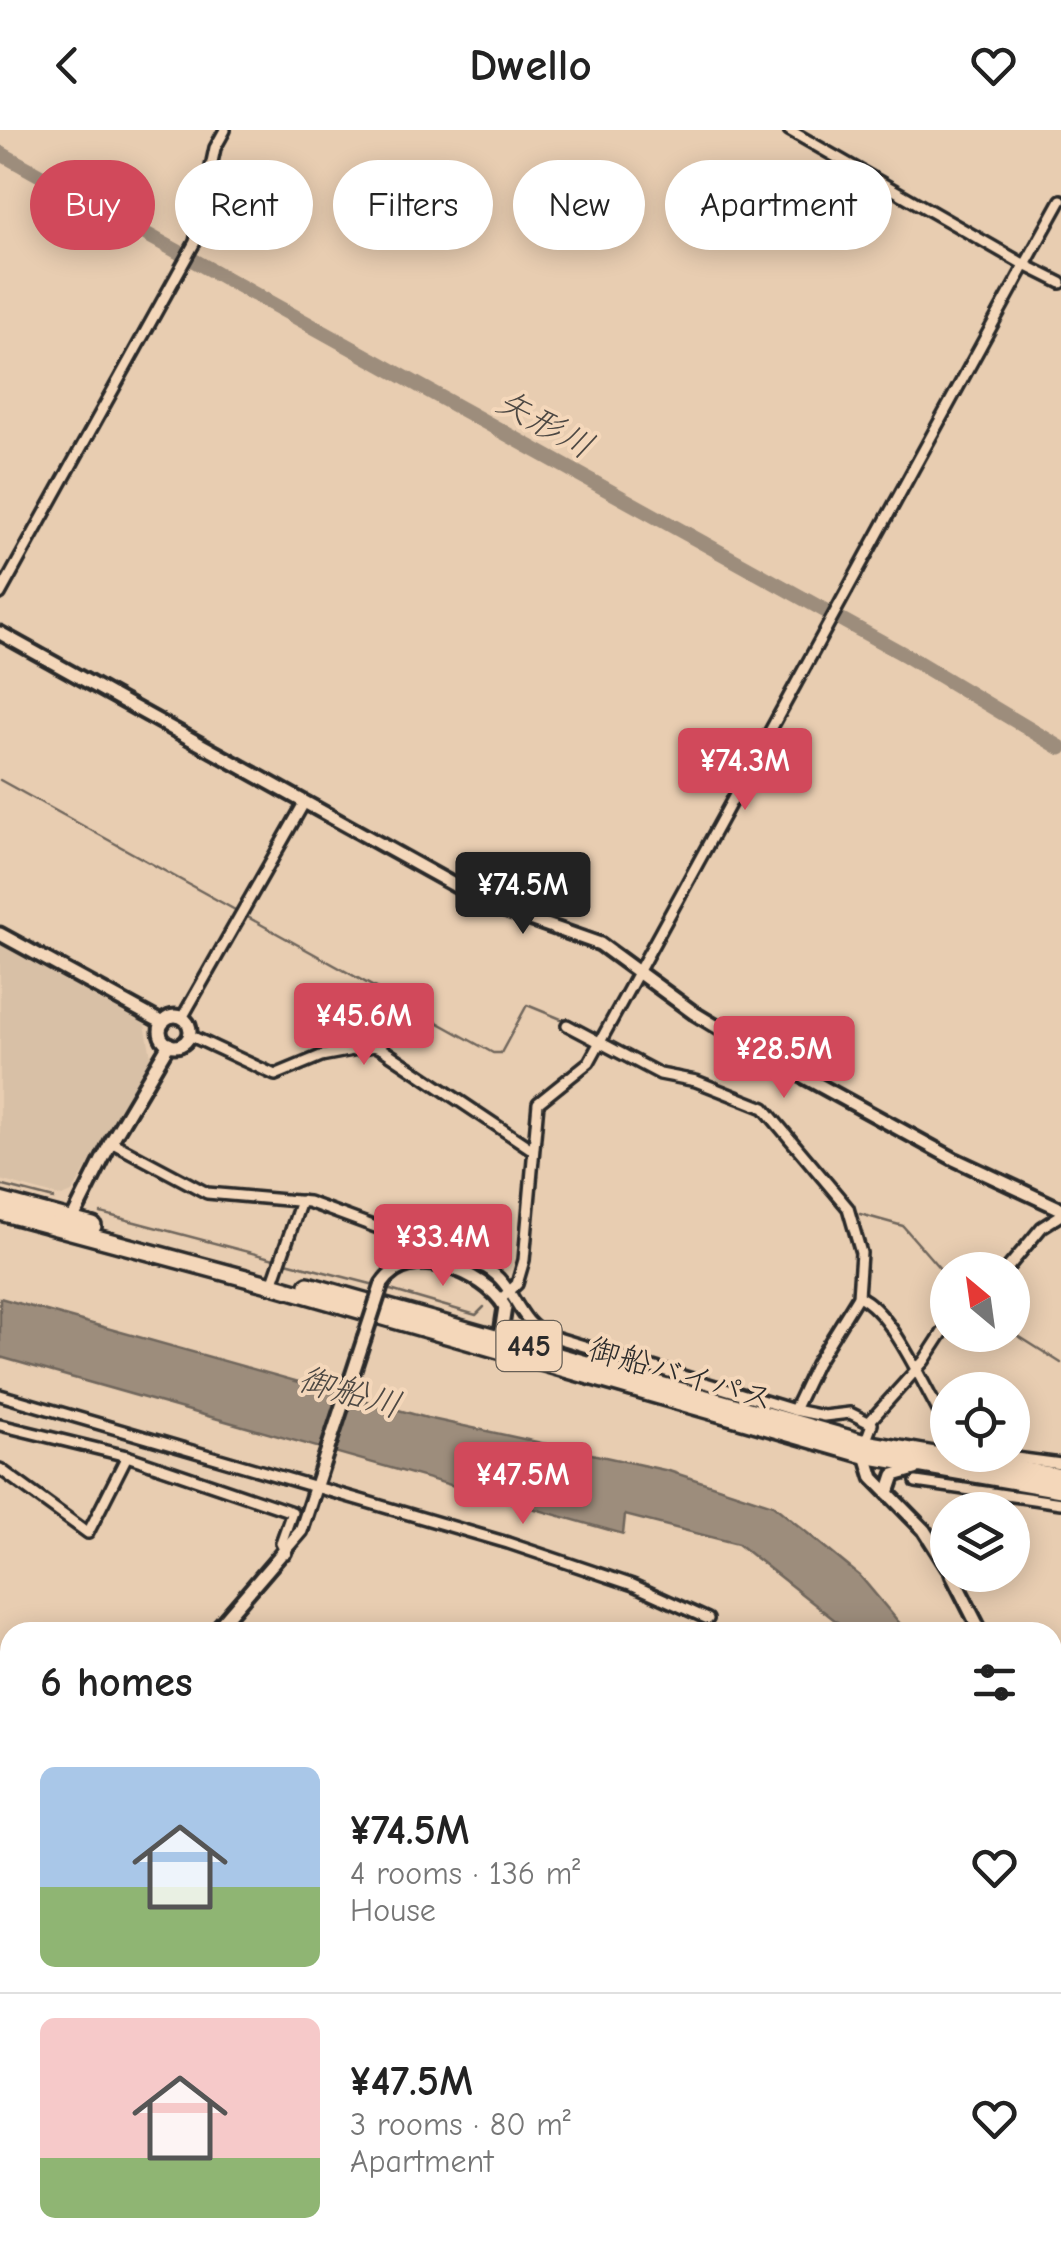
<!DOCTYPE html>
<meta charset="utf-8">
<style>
:root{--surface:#fff;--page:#f6f6f6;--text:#222;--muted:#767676;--line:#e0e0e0;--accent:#d1495b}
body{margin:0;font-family:"Comic Neue","Klee One",sans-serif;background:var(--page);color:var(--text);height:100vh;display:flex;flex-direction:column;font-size:38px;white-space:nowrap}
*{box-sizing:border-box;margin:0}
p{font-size:32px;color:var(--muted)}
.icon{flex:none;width:55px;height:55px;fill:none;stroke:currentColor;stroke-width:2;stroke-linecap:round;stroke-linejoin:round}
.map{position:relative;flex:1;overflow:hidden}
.panel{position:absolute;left:0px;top:1492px;width:1062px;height:642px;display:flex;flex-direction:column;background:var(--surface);border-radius:30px 30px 0 0;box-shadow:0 5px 25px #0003}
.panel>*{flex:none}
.hud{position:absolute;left:30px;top:30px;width:1002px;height:90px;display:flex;gap:20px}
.needle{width:65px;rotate:331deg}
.controls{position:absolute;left:930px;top:1122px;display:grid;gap:20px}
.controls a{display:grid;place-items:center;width:100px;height:100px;border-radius:50%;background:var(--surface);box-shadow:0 5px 25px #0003;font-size:50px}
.price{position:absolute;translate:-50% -85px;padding:0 22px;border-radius:10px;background:var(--accent);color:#fff;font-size:32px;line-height:65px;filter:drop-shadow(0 2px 5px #0008)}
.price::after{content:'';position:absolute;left:50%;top:60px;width:30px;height:22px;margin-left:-15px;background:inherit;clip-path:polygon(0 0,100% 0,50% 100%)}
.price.on{background:#222;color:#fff}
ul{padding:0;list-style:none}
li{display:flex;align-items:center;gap:30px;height:250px;padding:0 40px}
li+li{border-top:2px solid var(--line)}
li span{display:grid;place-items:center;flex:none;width:280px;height:200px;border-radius:15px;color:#555}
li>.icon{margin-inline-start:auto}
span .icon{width:120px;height:120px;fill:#fffc;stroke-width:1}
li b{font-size:42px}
h2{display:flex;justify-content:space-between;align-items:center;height:120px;padding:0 40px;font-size:42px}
.pill{padding:0 35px;border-radius:45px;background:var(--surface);box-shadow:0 5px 25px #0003;font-size:35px;line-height:90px}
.pill.on{background:var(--accent);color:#fff}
header{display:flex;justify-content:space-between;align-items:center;height:130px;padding:0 40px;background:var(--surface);font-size:45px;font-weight:700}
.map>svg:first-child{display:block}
.built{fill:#d8c0a6}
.forest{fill:url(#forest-crowns);stroke:#7a6e63;stroke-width:2.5}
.water{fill:#9d8d7c;stroke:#6f665c;stroke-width:2.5}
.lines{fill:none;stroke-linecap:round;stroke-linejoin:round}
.stream{stroke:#6f665c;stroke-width:2.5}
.river{stroke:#9d8d7c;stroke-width:15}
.street-casing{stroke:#2b2b2b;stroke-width:16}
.secondary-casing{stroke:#2b2b2b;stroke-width:19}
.highway-casing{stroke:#2b2b2b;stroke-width:22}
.street{stroke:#f4d7ba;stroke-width:9}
.secondary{stroke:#f4d7ba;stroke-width:11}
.highway{stroke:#f4d7ba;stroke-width:15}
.secondary-bridge-casing{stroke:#2b2b2b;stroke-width:19;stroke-linecap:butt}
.secondary-bridge{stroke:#f4d7ba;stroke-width:11}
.labels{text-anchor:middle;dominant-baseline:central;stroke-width:8;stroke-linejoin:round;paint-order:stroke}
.shield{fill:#f4d7ba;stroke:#675f56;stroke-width:2.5}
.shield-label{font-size:30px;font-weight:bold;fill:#2b2b2b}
.street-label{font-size:32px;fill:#2b2b2b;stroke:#f4d7ba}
.water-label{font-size:35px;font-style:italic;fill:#4d4843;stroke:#f4d7ba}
</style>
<header><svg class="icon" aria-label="back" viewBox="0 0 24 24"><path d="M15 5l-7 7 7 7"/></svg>Dwello<svg class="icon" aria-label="heart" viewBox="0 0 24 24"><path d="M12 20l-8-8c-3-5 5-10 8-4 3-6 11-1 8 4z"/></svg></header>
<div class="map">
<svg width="1061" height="2134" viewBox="0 0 1061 2134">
<defs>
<pattern id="forest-crowns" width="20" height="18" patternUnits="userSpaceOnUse" patternTransform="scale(2.5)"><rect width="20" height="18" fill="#c9b29b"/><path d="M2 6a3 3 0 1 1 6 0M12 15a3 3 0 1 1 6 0" fill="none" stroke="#a3917f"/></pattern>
</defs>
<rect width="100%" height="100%" fill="#e8cdb1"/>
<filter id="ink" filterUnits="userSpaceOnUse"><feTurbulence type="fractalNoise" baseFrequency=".01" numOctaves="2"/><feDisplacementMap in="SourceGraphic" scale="20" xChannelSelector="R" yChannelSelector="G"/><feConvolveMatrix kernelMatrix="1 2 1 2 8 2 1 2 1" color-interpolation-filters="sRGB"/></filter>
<g filter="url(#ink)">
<polygon class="built" points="0,813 145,894 151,926 72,1063 62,1067 0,1050"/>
<polygon class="forest" points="158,2125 191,2125 210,2133 219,2125 289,2125 297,2134 158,2134"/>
<polygon class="water" points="0,1168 427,1288 669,1341 773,1375 860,1446 907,1502 850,1502 738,1414 625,1385 623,1404 0,1227"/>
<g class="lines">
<g class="stream">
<polyline points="0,650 237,781"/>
<polyline points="244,785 493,923 501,923 527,875 566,891"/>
<polyline points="605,909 656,936 700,946 764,973"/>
<polyline points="831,1051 852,1076"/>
<polyline points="0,1055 54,1069"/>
<polyline points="101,1083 278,1130"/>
<polyline points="860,1084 903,1096 948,1148"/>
<polyline points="286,1132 375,1155"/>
<polyline points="387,1159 476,1185 484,1177"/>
<polyline points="1012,1202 1061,1233"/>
</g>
<g class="river">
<polyline points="0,23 907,526 1061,618"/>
<polyline points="1052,1741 1061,1752"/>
</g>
<defs>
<g id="street">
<polyline points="789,0 1025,135 1061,70"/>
<polyline points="0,464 195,112 215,18 225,0"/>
<polyline points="182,888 304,673"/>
<polyline points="567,895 660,944 696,951 764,978 848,1078 861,1123 858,1166 816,1234 794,1280"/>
<polyline points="189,905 275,945 321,926 374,916 382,919 533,1020"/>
<path d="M111,1012L207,1063L308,1072L486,1138C516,1155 516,1192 548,1205L794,1280L824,1286L850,1283L872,1294L865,1313"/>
<polyline points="1006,1140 1042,1097 1061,1085"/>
<polyline points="272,1155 301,1071"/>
<path d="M858,1166C894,1182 926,1263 948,1298"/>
<polyline points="500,1170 517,1154 524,1130 538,973 589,932 1025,135 1061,153"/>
<polyline points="0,1265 508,1413 633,1455 708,1489"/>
<polyline points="870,1291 924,1231 948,1194"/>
<polyline points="0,1295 127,1326 292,1382 281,1413 286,1423"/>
<polyline points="994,1325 1061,1334"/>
<polyline points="0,1339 88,1403 127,1326"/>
<polyline points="916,1352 1061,1373"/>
<polyline points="0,1713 10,1700"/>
<polyline points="1052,1996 1061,1996"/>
<polyline points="0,1997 0,2016"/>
<polyline points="0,2108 10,2118"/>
<polyline points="17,2125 31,2134"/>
<polyline points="348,2125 358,2134"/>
<polyline points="129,2134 135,2125"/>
<polyline points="476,2134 486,2125"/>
<polyline points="657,2134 679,2125"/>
<polyline points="1017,2134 1020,2125"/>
</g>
<g id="secondary">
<polyline points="0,503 490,775 600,814 694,883 755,920 954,1029 1061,1079"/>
<polyline points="0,804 163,893"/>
<circle cx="175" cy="901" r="15"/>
<polyline points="70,1094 111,1012 169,914"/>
<path d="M382,1154C409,1112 484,1141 505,1177L499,1216"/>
<polyline points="865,1322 873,1348 924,1400 948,1438"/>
<polyline points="888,1363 894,1345 915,1339"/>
<polyline points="952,1445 981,1502"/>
<polyline points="214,1502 301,1401 364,1209"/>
<polyline points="1052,1607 1061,1619"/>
<polyline points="0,1692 10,1698"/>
<polyline points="795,2125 821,2134"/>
</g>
<g id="highway">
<polyline points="0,1071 93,1096"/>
<polyline points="0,1082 272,1155 865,1325 1061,1359"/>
<polyline points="308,1155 865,1313 1061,1347"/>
</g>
</defs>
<use href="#street" class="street-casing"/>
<use href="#secondary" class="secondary-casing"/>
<use href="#highway" class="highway-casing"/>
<use href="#street" class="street"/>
<use href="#secondary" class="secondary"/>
<use href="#highway" class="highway"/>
<defs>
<polyline id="secondary-bridge" points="364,1209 382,1154"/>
</defs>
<use href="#secondary-bridge" class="secondary-bridge-casing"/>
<use href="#secondary-bridge" class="secondary-bridge"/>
</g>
</g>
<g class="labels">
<rect class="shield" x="496.5" y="1191" width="65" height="50" rx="8"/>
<g class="shield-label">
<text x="529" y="1216">445</text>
</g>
<g class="street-label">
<text transform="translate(681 1244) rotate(16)">御船バイパス</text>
</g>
<g class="water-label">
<text transform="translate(545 294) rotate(29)">矢形川</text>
<text transform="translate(350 1262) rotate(16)">御船川</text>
</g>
</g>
</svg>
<div class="controls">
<a><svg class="needle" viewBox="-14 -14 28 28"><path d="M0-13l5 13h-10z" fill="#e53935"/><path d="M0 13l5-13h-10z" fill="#767676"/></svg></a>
<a><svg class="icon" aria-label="locate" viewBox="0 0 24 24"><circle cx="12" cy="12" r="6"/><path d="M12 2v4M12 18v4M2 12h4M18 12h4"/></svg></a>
<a><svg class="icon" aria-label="layers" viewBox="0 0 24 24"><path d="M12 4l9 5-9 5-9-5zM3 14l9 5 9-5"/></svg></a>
</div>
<b class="price" style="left:745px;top:683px">¥74.3M</b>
<b class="price on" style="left:523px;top:807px">¥74.5M</b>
<b class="price" style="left:364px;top:938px">¥45.6M</b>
<b class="price" style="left:784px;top:971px">¥28.5M</b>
<b class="price" style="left:443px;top:1159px">¥33.4M</b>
<b class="price" style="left:523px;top:1397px">¥47.5M</b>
<div class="hud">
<a class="pill on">Buy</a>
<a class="pill">Rent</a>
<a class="pill">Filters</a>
<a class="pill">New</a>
<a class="pill">Apartment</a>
</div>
<section class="panel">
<h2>6 homes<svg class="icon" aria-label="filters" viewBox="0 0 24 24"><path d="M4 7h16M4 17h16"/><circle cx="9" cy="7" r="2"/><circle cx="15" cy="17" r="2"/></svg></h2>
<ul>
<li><span style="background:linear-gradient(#a9c7e8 60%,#8fb573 0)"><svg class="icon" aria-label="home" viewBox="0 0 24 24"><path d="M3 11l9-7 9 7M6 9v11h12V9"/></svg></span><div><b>¥74.5M</b><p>4 rooms · 136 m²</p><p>House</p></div><svg class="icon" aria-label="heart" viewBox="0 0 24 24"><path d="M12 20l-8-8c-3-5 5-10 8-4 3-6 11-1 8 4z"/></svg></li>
<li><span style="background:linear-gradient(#f6c9c9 70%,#8fb573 0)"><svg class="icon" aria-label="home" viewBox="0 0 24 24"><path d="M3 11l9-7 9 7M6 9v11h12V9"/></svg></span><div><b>¥47.5M</b><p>3 rooms · 80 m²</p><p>Apartment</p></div><svg class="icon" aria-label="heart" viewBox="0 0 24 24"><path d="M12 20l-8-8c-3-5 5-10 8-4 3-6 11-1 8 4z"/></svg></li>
</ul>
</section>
</div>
